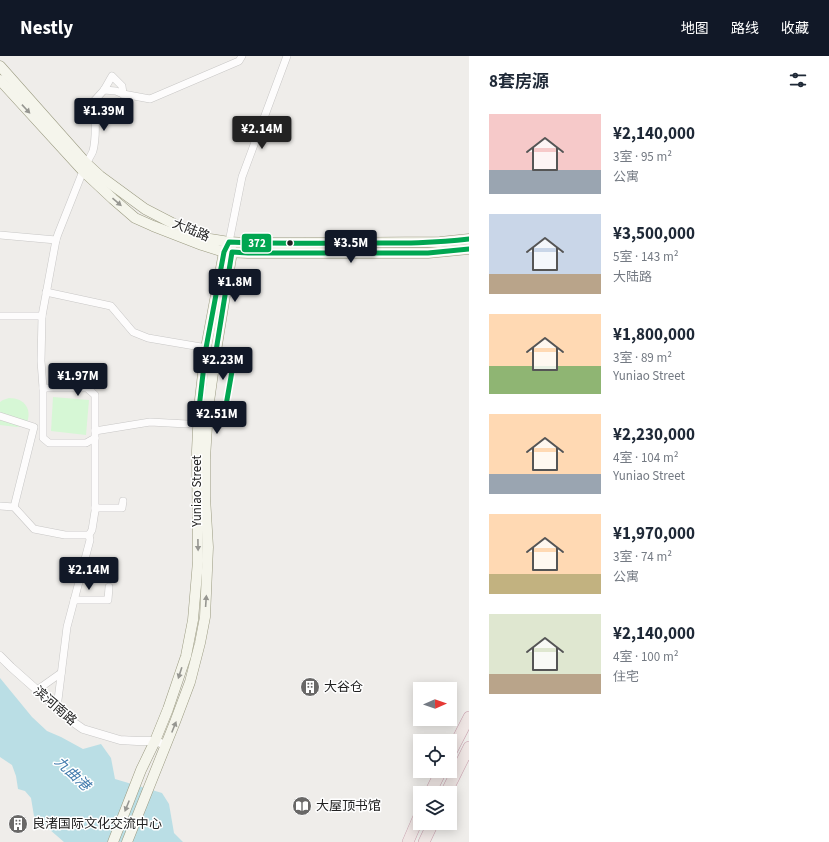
<!DOCTYPE html>
<html lang="zh">
<meta charset="utf-8">
<style>
:root{--surface:#fff;--page:#f2f2f3;--text:#1f2937;--muted:#747a83;--accent:#111827}
body{margin:0;font-family:"Source Sans 3","Noto Sans SC",sans-serif;background:var(--page);color:var(--text);height:100vh;display:flex;flex-direction:column;font-size:15px;white-space:nowrap}
*{box-sizing:border-box;margin:0}
p{font-size:13px;color:var(--muted)}
.icon{flex:none;width:22px;height:22px;fill:none;stroke:currentColor;stroke-width:2;stroke-linecap:round;stroke-linejoin:round}
.map{position:relative;flex:1;overflow:hidden}
.sheet{display:flex;flex-direction:column;background:var(--surface);width:360px}
.sheet>*{flex:none}
.needle{width:26px;rotate:88deg}
.fabs{position:absolute;left:413px;top:626px;display:grid;gap:8px}
.fabs a{display:grid;place-items:center;width:44px;height:44px;border-radius:0px;background:var(--surface);box-shadow:0 2px 10px #0003;font-size:20px}
.price{position:absolute;translate:-50% -34px;padding:0 9px;border-radius:4px;background:var(--accent);color:#fff;font-size:13px;line-height:26px;filter:drop-shadow(0 1px 2px #0008)}
.price::after{content:'';position:absolute;left:50%;top:24px;width:12px;height:9px;margin-left:-6px;background:inherit;clip-path:polygon(0 0,100% 0,50% 100%)}
.price.on{background:#222;color:#fff}
ul{padding:0;list-style:none}
li{display:flex;align-items:center;gap:12px;height:100px;padding:0 20px}
li span{display:grid;place-items:center;flex:none;width:112px;height:80px;border-radius:0px;color:#555}
li>.icon{margin-inline-start:auto}
span .icon{width:48px;height:48px;fill:#fffc;stroke-width:1}
li b{font-size:17px}
h2{display:flex;justify-content:space-between;align-items:center;height:48px;padding:0 20px;font-size:17px}
header{display:flex;align-items:center;gap:24px;box-sizing:border-box;height:56px;padding:0 20px;background:var(--accent);color:#fff}
header strong{font-size:19px}
nav{display:flex;gap:22px;margin-inline-start:auto;font-size:14px}
main{display:flex;flex:1;min-height:0}
.map>svg:first-child{display:block}
.park{fill:#d6f7d5}
.water{fill:#badee5}
.lines{fill:none;stroke-linecap:round;stroke-linejoin:round}
.minor-casing{stroke:#c8c7c6;stroke-width:8}
.tertiary-casing{stroke:#c8c7c6;stroke-width:9}
.secondary-casing{stroke:#9a9a80;stroke-width:11}
.trunk-casing{stroke:#c79eac;stroke-width:12}
.minor{stroke:#fdfcfc;stroke-width:7}
.tertiary{stroke:#fdfcfc;stroke-width:8}
.secondary{stroke:#f5f5ec;stroke-width:10}
.trunk{stroke:#efe6e4;stroke-width:11}
.bus-1-casing{stroke:#fff;stroke-width:8}
.bus-1{stroke:#00a651;stroke-width:5}
.oneway{fill:#969691}
.bus-dot{fill:#212121;stroke:#fff;stroke-width:1.5}
.labels{text-anchor:middle;dominant-baseline:central;stroke-width:3;stroke-linejoin:round;paint-order:stroke}
.street-label{font-size:13px;fill:#212121;stroke:#fff}
.poi-label{font-size:13px;fill:#212121;stroke:#fff;text-anchor:start}
.water-label{font-size:14px;font-style:italic;fill:#3e78ab;stroke:#fff}
.line-badge{stroke:#fff;stroke-width:1.5}
.badge-label{font-size:11px;text-anchor:middle;font-weight:bold;fill:#fff}
</style>
<header>
<strong>Nestly</strong>
<nav><a>地图</a><a>路线</a><a>收藏</a></nav>
</header>
<main>
<div class="map">
<svg width="469" height="786" viewBox="0 0 469 786">
<rect width="100%" height="100%" fill="#efedea"/>
<g class="park">
<polygon points="53,341 89,344 86,379 51,375"/>
<path d="M9,342C25,342 33,354 26,369L17,371L0,369V346L3,344Z"/>
</g>
<polygon class="water" points="0,622 32,661 47,675 61,681 83,693 101,688 111,702 115,723 162,737 169,748 174,777 183,786 64,786 34,760 31,742 25,735 18,733 16,720 12,709 0,701"/>
<g class="lines">
<defs>
<g id="minor">
<polyline points="104,34 116,35 123,38 150,43 239,5 242,0"/>
<polyline points="0,179 56,184"/>
<polyline points="229,186 242,121 287,0"/>
<polyline points="46,236 111,250 133,276 148,282 201,291"/>
<polyline points="0,260 42,260"/>
<polyline points="43,332 43,382 49,387 86,387 95,382"/>
<polyline points="0,360 34,371 14,451"/>
<polyline points="95,375 150,366 187,368"/>
<polyline points="0,450 14,451 34,473 65,479 89,479"/>
<polyline points="95,452 122,452 123,445"/>
<polyline points="74,544 108,544 109,531"/>
<polyline points="37,634 61,617"/>
<path d="M57,652L67,571L90,484L89,479L92,474L95,455V339L87,332H43L41,305L42,260L56,184L58,178L83,115C85,108 90,102 93,95C97,79 95,61 94,45L104,34L112,20L122,30L123,38"/>
</g>
<polyline id="tertiary" points="0,600 11,611 73,666 83,673 120,684 137,685 155,685 166,689"/>
<g id="secondary">
<polyline points="0,10 86,107 100,120 145,153 174,168 210,183 229,186 247,187 302,187 440,186 469,183"/>
<polyline points="0,24 83,115 113,143 135,162 153,170 202,189 224,196 248,197 428,197 469,193"/>
<polyline points="113,786 141,714 155,685 168,653 186,600 193,564 198,505 197,395 199,352 206,292 224,196 229,186"/>
<polyline points="127,786 175,666 190,626 200,587 205,561 208,491 205,441 205,403 208,353 216,295 232,196 229,186"/>
</g>
<g id="trunk">
<polyline points="450,698 469,661"/>
<polyline points="430,737 441,715"/>
<polyline points="446,737 469,691"/>
<polyline points="408,786 420,758"/>
<polyline points="424,786 433,767"/>
</g>
</defs>
<use href="#minor" class="minor-casing"/>
<use href="#tertiary" class="tertiary-casing"/>
<use href="#secondary" class="secondary-casing"/>
<use href="#trunk" class="trunk-casing"/>
<use href="#minor" class="minor"/>
<use href="#tertiary" class="tertiary"/>
<use href="#secondary" class="secondary"/>
<use href="#trunk" class="trunk"/>
<defs>
<path id="bus-1" d="M469,183C430,188 390,187 351,187C310,187 270,188 229,186L224,196L206,292L199,352L225,355L235,298L216,295L232,196L248,197H428L469,193"/>
</defs>
<use href="#bus-1" class="bus-1-casing"/>
<use href="#bus-1" class="bus-1"/>
</g>
<defs><path id="oneway-solid" d="M-6-.8H1V-3.2L6.5 0L1 3.2V.8H-6Z"/></defs>
<g class="oneway">
<use href="#oneway-solid" transform="translate(26 53) rotate(47)"/>
<use href="#oneway-solid" transform="translate(117 146) rotate(41)"/>
<use href="#oneway-solid" transform="translate(198 489) rotate(89)"/>
<use href="#oneway-solid" transform="translate(206 545) rotate(-86)"/>
<use href="#oneway-solid" transform="translate(180 617) rotate(108)"/>
<use href="#oneway-solid" transform="translate(174 671) rotate(-68)"/>
<use href="#oneway-solid" transform="translate(127 750) rotate(112)"/>
</g>
<defs>
<symbol id="building-disc" viewBox="-11 -11 22 22"><circle r="9.5" fill="#696867" stroke="#fff"/><path d="M-4-6H4V6H1V3H-1V6H-4ZM-2.5-4.3h1.7v1.8h-1.7ZM.8-4.3h1.7v1.8H.8ZM-2.5-1h1.7V.8h-1.7ZM.8-1h1.7V.8H.8Z" fill="#fff"/></symbol>
<symbol id="library-disc" viewBox="-11 -11 22 22"><circle r="9.5" fill="#696867" stroke="#fff"/><path d="M-6-4Q-3-5.5-.7-3.5V5Q-3 3-6 4ZM6-4Q3-5.5 .7-3.5V5Q3 3 6 4Z" fill="#fff"/></symbol>
</defs>
<g fill-rule="evenodd">
<use href="#building-disc" x="299" y="620" width="22" height="22"/>
<use href="#library-disc" x="291" y="739" width="22" height="22"/>
<use href="#building-disc" x="7" y="757" width="22" height="22"/>
</g>
<circle class="bus-dot" cx="290" cy="187" r="3.5"/>
<g class="labels">
<g class="street-label">
<text transform="translate(191 174) rotate(22)">大陆路</text>
<text transform="translate(197 435) rotate(-90)">Yuniao Street</text>
<text transform="translate(55 650) rotate(41)">滨河南路</text>
</g>
<g class="poi-label">
<text x="324" y="631">大谷仓</text>
<text x="316" y="750">大屋顶书馆</text>
<text x="32" y="768">良渚国际文化交流中心</text>
</g>
<g class="water-label">
<text transform="translate(72 718) rotate(43)">九曲港</text>
</g>
</g>
<rect class="line-badge" x="241" y="177" width="31" height="20" rx="4" fill="#00a651"/>
<g class="badge-label">
<text x="257" y="191">372</text>
</g>
</svg>
<div class="fabs">
<a><svg class="needle" viewBox="-14 -14 28 28"><path d="M0-13l5 13h-10z" fill="#e53935"/><path d="M0 13l5-13h-10z" fill="#747a83"/></svg></a>
<a><svg class="icon" aria-label="locate" viewBox="0 0 24 24"><circle cx="12" cy="12" r="6"/><path d="M12 2v4M12 18v4M2 12h4M18 12h4"/></svg></a>
<a><svg class="icon" aria-label="layers" viewBox="0 0 24 24"><path d="M12 4l9 5-9 5-9-5zM3 14l9 5 9-5"/></svg></a>
</div>
<b class="price" style="left:104px;top:76px">¥1.39M</b>
<b class="price on" style="left:262px;top:94px">¥2.14M</b>
<b class="price" style="left:351px;top:208px">¥3.5M</b>
<b class="price" style="left:235px;top:247px">¥1.8M</b>
<b class="price" style="left:223px;top:325px">¥2.23M</b>
<b class="price" style="left:78px;top:341px">¥1.97M</b>
<b class="price" style="left:217px;top:379px">¥2.51M</b>
<b class="price" style="left:89px;top:535px">¥2.14M</b>
</div>
<section class="sheet">
<h2>8套房源<svg class="icon" aria-label="filters" viewBox="0 0 24 24"><path d="M4 7h16M4 17h16"/><circle cx="9" cy="7" r="2"/><circle cx="15" cy="17" r="2"/></svg></h2>
<ul>
<li><span style="background:linear-gradient(#f6c9c9 70%,#9aa5b1 0)"><svg class="icon" aria-label="home" viewBox="0 0 24 24"><path d="M3 11l9-7 9 7M6 9v11h12V9"/></svg></span><div><b>¥2,140,000</b><p>3室 · 95 m²</p><p>公寓</p></div></li>
<li><span style="background:linear-gradient(#c9d6e8 75%,#b9a48a 0)"><svg class="icon" aria-label="home" viewBox="0 0 24 24"><path d="M3 11l9-7 9 7M6 9v11h12V9"/></svg></span><div><b>¥3,500,000</b><p>5室 · 143 m²</p><p>大陆路</p></div></li>
<li><span style="background:linear-gradient(#ffd9b3 65%,#8fb573 0)"><svg class="icon" aria-label="home" viewBox="0 0 24 24"><path d="M3 11l9-7 9 7M6 9v11h12V9"/></svg></span><div><b>¥1,800,000</b><p>3室 · 89 m²</p><p>Yuniao Street</p></div></li>
<li><span style="background:linear-gradient(#ffd9b3 75%,#9aa5b1 0)"><svg class="icon" aria-label="home" viewBox="0 0 24 24"><path d="M3 11l9-7 9 7M6 9v11h12V9"/></svg></span><div><b>¥2,230,000</b><p>4室 · 104 m²</p><p>Yuniao Street</p></div></li>
<li><span style="background:linear-gradient(#ffd9b3 75%,#c2b280 0)"><svg class="icon" aria-label="home" viewBox="0 0 24 24"><path d="M3 11l9-7 9 7M6 9v11h12V9"/></svg></span><div><b>¥1,970,000</b><p>3室 · 74 m²</p><p>公寓</p></div></li>
<li><span style="background:linear-gradient(#dfe7d0 75%,#b9a48a 0)"><svg class="icon" aria-label="home" viewBox="0 0 24 24"><path d="M3 11l9-7 9 7M6 9v11h12V9"/></svg></span><div><b>¥2,140,000</b><p>4室 · 100 m²</p><p>住宅</p></div></li>
</ul>
</section>
</main>
